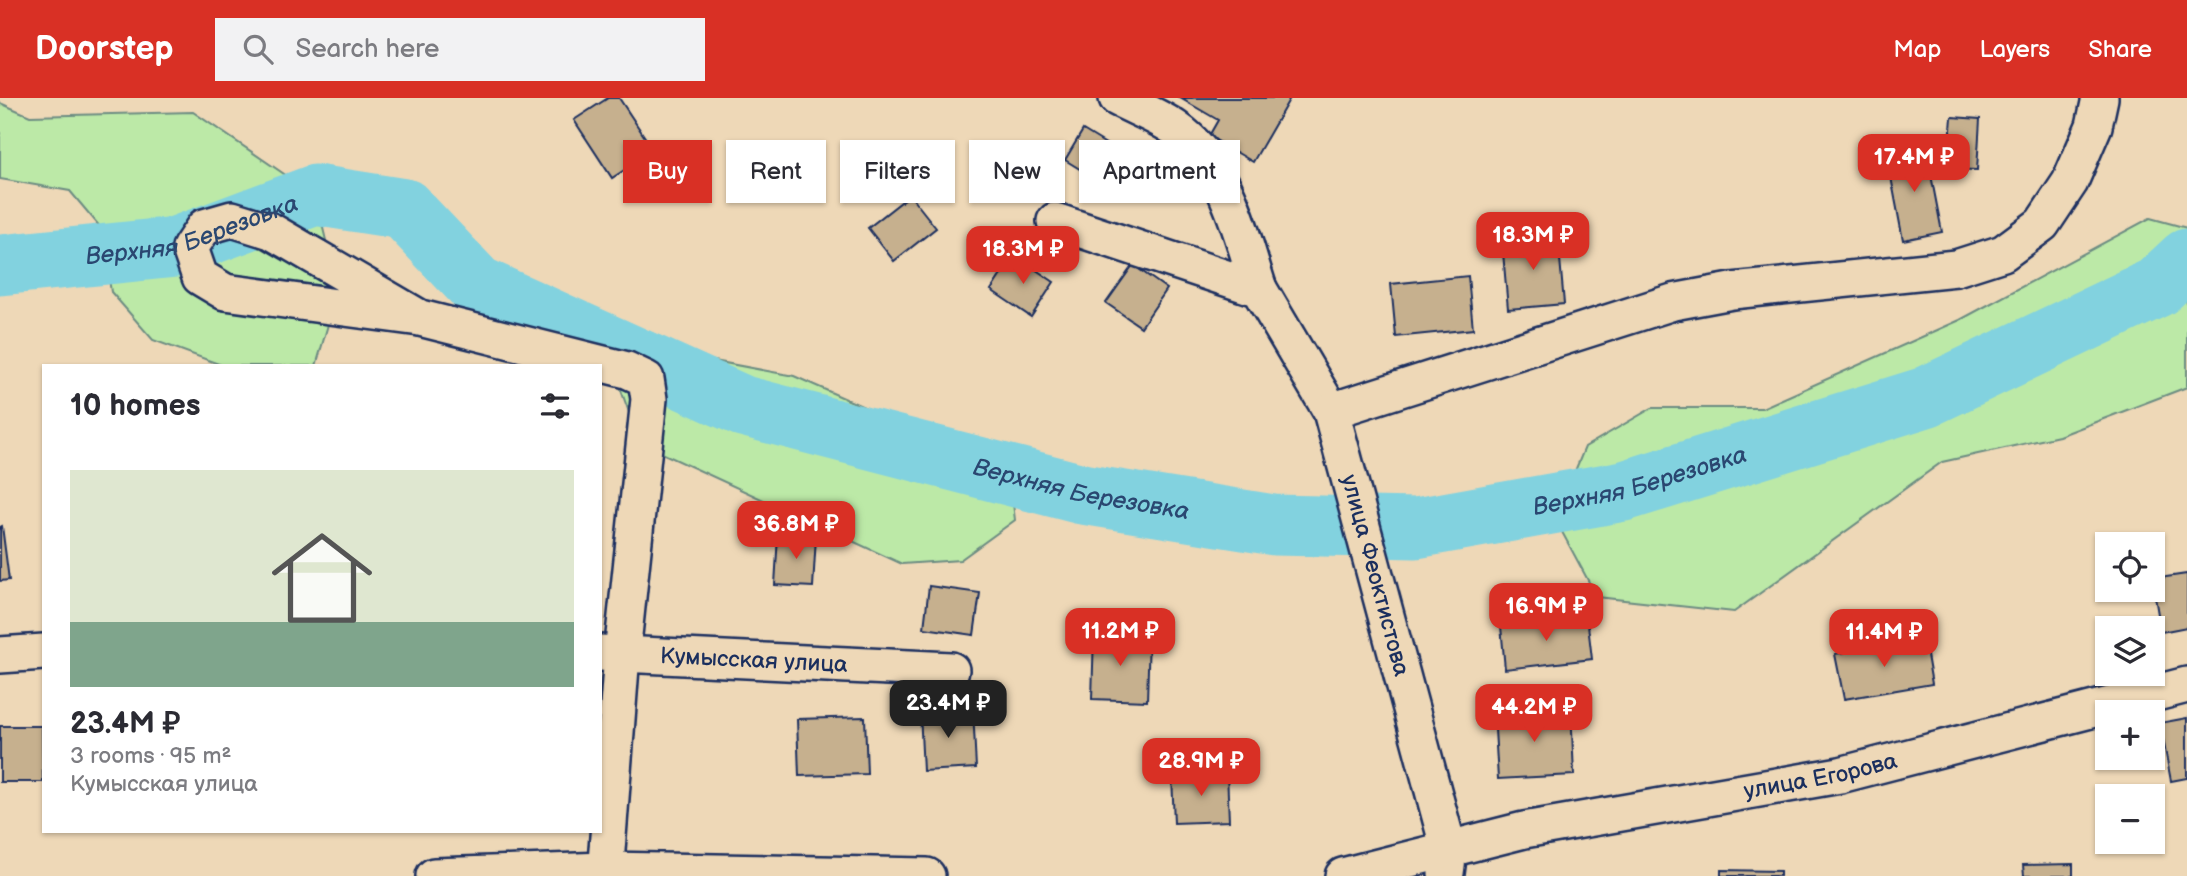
<!DOCTYPE html>
<meta charset="utf-8">
<style>
:root{--surface:#fff;--page:#f2f2f3;--text:#2b2b33;--muted:#7c7c81;--line:#e1e1e2;--accent:#d93025}
body{margin:0;font-family:"Balsamiq Sans",sans-serif;background:var(--page);color:var(--text);height:100vh;display:flex;flex-direction:column;font-size:26px;white-space:nowrap}
*{box-sizing:border-box;margin:0}
p{font-size:23px;color:var(--muted)}
.icon{flex:none;width:38px;height:38px;fill:none;stroke:currentColor;stroke-width:2;stroke-linecap:round;stroke-linejoin:round}
.map{position:relative;flex:1;overflow:hidden}
.details{position:absolute;left:42px;top:266px;width:560px;height:469px;display:flex;flex-direction:column;background:var(--surface);border-radius:0px;box-shadow:0 2px 5px #0004}
.details>*{flex:none}
.hud{position:absolute;left:623px;top:42px;width:665px;height:63px;display:flex;gap:14px}
.tools{position:absolute;left:2095px;top:434px;display:grid;gap:14px}
.tools a{display:grid;place-items:center;width:70px;height:70px;border-radius:0px;background:var(--surface);box-shadow:0 2px 5px #0004;font-size:35px}
.price{position:absolute;translate:-50% -60px;padding:0 16px;border-radius:14px;background:var(--accent);color:#fff;font-size:23px;line-height:46px;filter:drop-shadow(0 2px 4px #0008)}
.price::after{content:'';position:absolute;left:50%;top:42px;width:21px;height:16px;margin-left:-10px;background:inherit;clip-path:polygon(0 0,100% 0,50% 100%)}
.price.on{background:#222;color:#fff}
ul{padding:0;list-style:none}
li{display:grid;align-content:center;gap:14px;height:371px;padding:0 28px}
li+li{border-top:2px solid var(--line)}
li span{display:grid;place-items:center;height:217px;border-radius:0px;color:#555}
li>.icon{margin-inline-start:auto}
span .icon{width:126px;height:126px;fill:#fffc;stroke-width:1}
li b{font-size:30px}
h2{display:flex;justify-content:space-between;align-items:center;height:84px;padding:0 28px;font-size:30px}
.pill{padding:0 24px;border-radius:0px;background:var(--surface);box-shadow:0 2px 5px #0004;font-size:24px;line-height:63px}
.pill.on{background:var(--accent);color:#fff}
header{display:flex;align-items:center;gap:42px;box-sizing:border-box;height:98px;padding:0 35px;background:var(--accent);color:#fff}
header strong{font-size:33px}
nav{display:flex;gap:38px;margin-inline-start:auto;font-size:24px}
.search{width:490px;height:63px;background:var(--page);display:flex;align-items:center;gap:18px;box-sizing:border-box;padding:0 24px;border-radius:0px;color:var(--muted);font-size:26px}
.map>svg:first-child{display:block}
.green{fill:#bce9a7;stroke:#6c8c82;stroke-width:2}
.lines{fill:none;stroke-linecap:round;stroke-linejoin:round}
.river{stroke:#82d2df;stroke-width:61}
.building{fill:#c6b08e;stroke:#1b2f5e;stroke-width:2}
.street-casing{stroke:#1b2f5e;stroke-width:40}
.street{stroke:#eed8b7;stroke-width:35}
.labels{text-anchor:middle;dominant-baseline:central;stroke-width:5;stroke-linejoin:round;paint-order:stroke}
.street-label{font-size:23px;fill:#1b2f5e;stroke:#eed8b7}
.water-label{font-size:24px;font-style:italic;fill:#2a4771;stroke:#eed8b7}
</style>
<header>
<strong>Doorstep</strong>
<div class="search"><svg class="icon" aria-label="search" viewBox="0 0 24 24"><circle cx="10" cy="10" r="6"/><path d="M15 15l6 6"/></svg>Search here</div>
<nav><a>Map</a><a>Layers</a><a>Share</a></nav>
</header>
<div class="map">
<svg width="2187" height="778" viewBox="0 0 2187 778">
<rect width="100%" height="100%" fill="#eed8b7"/>
<filter id="ink" filterUnits="userSpaceOnUse"><feTurbulence type="fractalNoise" baseFrequency=".0143" numOctaves="2"/><feDisplacementMap in="SourceGraphic" scale="14" xChannelSelector="R" yChannelSelector="G"/><feConvolveMatrix kernelMatrix="1 2 1 2 8 2 1 2 1" color-interpolation-filters="sRGB"/></filter>
<g filter="url(#ink)">
<g class="green">
<polygon points="0,5 30,18 193,14 315,97 338,192 316,268 224,268 153,242 111,194 101,130 70,93 0,81"/>
<polygon points="2150,120 2187,130 2187,289 2059,338 1942,364 1734,514 1597,499 1555,421 1585,349 1652,310 1762,310 1960,222"/>
<polygon points="661,253 794,278 1009,373 1015,422 960,462 902,466 640,345 621,292"/>
</g>
<g class="lines">
<path class="river" id="s1" d="M0,167L176,149L315,97L404,111L477,188L743,308L1082,396L1274,427L1416,430L1624,393L1926,299L2157,189L2187,161"/>
</g>
<g class="building">
<polygon points="608,0 619,0 654,53 612,80 574,22"/>
<polygon points="1180,0 1290,0 1253,64 1209,38 1218,22"/>
<polygon points="1952,19 1980,21 1977,72 1948,71"/>
<polygon points="1083,32 1119,54 1101,84 1065,62"/>
<polygon points="1926,51 1942,134 1903,142 1887,58"/>
<polygon points="910,97 936,130 894,163 868,130"/>
<polygon points="1558,138 1564,206 1508,211 1502,143"/>
<polygon points="1014,157 1054,184 1031,219 991,192"/>
<polygon points="1133,167 1167,191 1141,229 1106,205"/>
<polygon points="1468,178 1473,231 1396,239 1391,186"/>
<polygon points="2,428 9,482 0,483 0,429"/>
<polygon points="778,437 816,439 813,489 775,487"/>
<polygon points="2187,476 2187,529 2161,534 2152,481"/>
<polygon points="929,488 980,495 974,537 924,530"/>
<polygon points="1587,519 1592,561 1505,571 1501,528"/>
<polygon points="1094,536 1149,538 1147,603 1092,601"/>
<polygon points="1924,540 1932,586 1844,601 1835,556"/>
<polygon points="1571,610 1574,677 1498,681 1494,615"/>
<polygon points="973,611 976,670 923,673 920,614"/>
<polygon points="865,619 867,676 799,678 797,621"/>
<polygon points="2187,620 2187,680 2171,683 2160,625"/>
<polygon points="0,628 42,628 43,684 0,684"/>
<polygon points="1227,674 1229,723 1174,725 1172,677"/>
<polygon points="2073,766 2073,778 2024,778 2023,767"/>
<polygon points="1721,772 1780,773 1780,778 1721,778"/>
</g>
<g class="lines">
<defs>
<g id="street">
<path d="M1117,0C1136,10 1158,18 1175,30C1227,66 1241,136 1259,191"/>
<path id="s2" d="M1055,123L1259,191L1331,313L1449,752L1446,775"/>
<polyline points="420,220 225,194 200,179 190,150 204,129 232,121 271,133 420,220 627,272 646,281 649,301 622,556 605,778"/>
<polyline points="1331,313 1673,204 1732,193 1956,170 2003,155 2042,126 2070,84 2094,28 2100,0"/>
<path id="s3" d="M600,555L951,572"/>
<polyline points="0,557 44,554"/>
<polyline points="434,778 605,772 927,778"/>
<path id="s4" d="M1343,778L1524,732L1840,677L2187,587"/>
</g>
</defs>
<use href="#street" class="street-casing"/>
<use href="#street" class="street"/>
</g>
</g>
<g class="labels">
<g class="street-label">
<text stroke="none"><textPath href="#s2" startOffset="527">улица Феоктистова</textPath></text>
<text stroke="none"><textPath href="#s3" startOffset="154">Кумысская улица</textPath></text>
<text stroke="none"><textPath href="#s4" startOffset="488">улица Егорова</textPath></text>
</g>
<g class="water-label">
<text stroke="none"><textPath href="#s1" startOffset="196">Верхняя Березовка</textPath></text>
<text stroke="none"><textPath href="#s1" startOffset="1729">Верхняя Березовка</textPath></text>
<text stroke="none"><textPath href="#s1" startOffset="1162">Верхняя Березовка</textPath></text>
</g>
</g>
</svg>
<div class="tools">
<a><svg class="icon" aria-label="locate" viewBox="0 0 24 24"><circle cx="12" cy="12" r="6"/><path d="M12 2v4M12 18v4M2 12h4M18 12h4"/></svg></a>
<a><svg class="icon" aria-label="layers" viewBox="0 0 24 24"><path d="M12 4l9 5-9 5-9-5zM3 14l9 5 9-5"/></svg></a>
<a>+</a>
<a>−</a>
</div>
<b class="price" style="left:1914px;top:96px">17.4M ₽</b>
<b class="price" style="left:1533px;top:174px">18.3M ₽</b>
<b class="price" style="left:1023px;top:188px">18.3M ₽</b>
<b class="price" style="left:796px;top:463px">36.8M ₽</b>
<b class="price" style="left:1546px;top:545px">16.9M ₽</b>
<b class="price" style="left:1120px;top:570px">11.2M ₽</b>
<b class="price" style="left:1884px;top:571px">11.4M ₽</b>
<b class="price on" style="left:948px;top:642px">23.4M ₽</b>
<b class="price" style="left:1534px;top:646px">44.2M ₽</b>
<b class="price" style="left:1201px;top:700px">28.9M ₽</b>
<div class="hud">
<a class="pill on">Buy</a>
<a class="pill">Rent</a>
<a class="pill">Filters</a>
<a class="pill">New</a>
<a class="pill">Apartment</a>
</div>
<section class="details">
<h2>10 homes<svg class="icon" aria-label="filters" viewBox="0 0 24 24"><path d="M4 7h16M4 17h16"/><circle cx="9" cy="7" r="2"/><circle cx="15" cy="17" r="2"/></svg></h2>
<ul>
<li><span style="background:linear-gradient(#dfe7d0 70%,#7fa58c 0)"><svg class="icon" aria-label="home" viewBox="0 0 24 24"><path d="M3 11l9-7 9 7M6 9v11h12V9"/></svg></span><div><b>23.4M ₽</b><p>3 rooms · 95 m²</p><p>Кумысская улица</p></div></li>
</ul>
</section>
</div>
